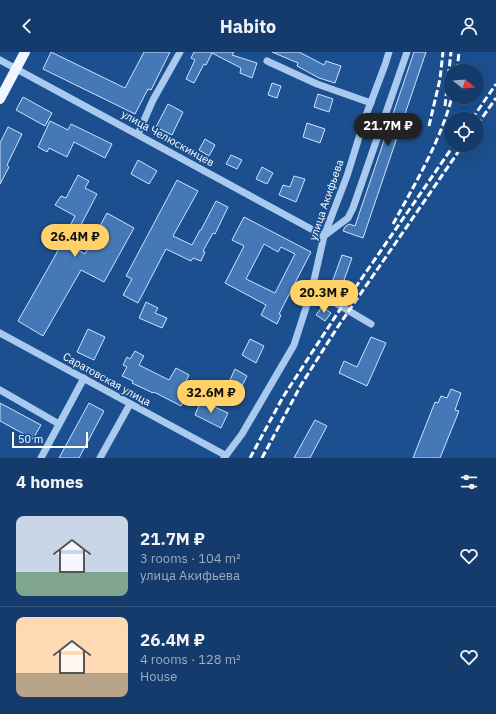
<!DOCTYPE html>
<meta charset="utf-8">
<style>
:root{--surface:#143b6b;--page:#1d4271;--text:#f1f3f6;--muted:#9dadc1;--line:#33557e;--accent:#ffd166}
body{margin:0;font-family:"IBM Plex Sans",sans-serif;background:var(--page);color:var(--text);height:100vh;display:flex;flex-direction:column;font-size:15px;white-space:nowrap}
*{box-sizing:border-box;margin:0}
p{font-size:13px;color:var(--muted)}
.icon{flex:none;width:22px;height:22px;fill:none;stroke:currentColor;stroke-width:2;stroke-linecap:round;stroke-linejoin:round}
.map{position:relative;height:406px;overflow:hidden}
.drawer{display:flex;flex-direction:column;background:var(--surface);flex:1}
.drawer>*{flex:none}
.needle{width:26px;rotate:107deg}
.fabs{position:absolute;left:444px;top:12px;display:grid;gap:8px}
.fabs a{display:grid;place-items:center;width:40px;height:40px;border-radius:50%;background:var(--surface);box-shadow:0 4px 16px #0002,0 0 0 1px var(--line);font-size:20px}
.scale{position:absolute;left:12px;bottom:10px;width:76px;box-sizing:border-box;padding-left:4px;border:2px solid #fff;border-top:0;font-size:11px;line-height:14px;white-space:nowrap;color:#fff;-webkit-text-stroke:3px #1b4f8f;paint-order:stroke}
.price{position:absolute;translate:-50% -34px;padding:0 9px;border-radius:14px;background:var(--accent);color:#111;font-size:13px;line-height:26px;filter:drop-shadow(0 1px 2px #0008)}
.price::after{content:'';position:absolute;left:50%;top:24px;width:12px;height:9px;margin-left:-6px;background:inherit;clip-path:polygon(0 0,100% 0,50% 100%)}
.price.on{background:#222;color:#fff}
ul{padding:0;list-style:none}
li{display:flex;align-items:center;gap:12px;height:100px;padding:0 16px}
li+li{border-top:1px solid var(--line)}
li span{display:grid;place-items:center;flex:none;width:112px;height:80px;border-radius:8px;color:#555}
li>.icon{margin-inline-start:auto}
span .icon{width:48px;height:48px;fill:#fffc;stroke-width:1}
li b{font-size:17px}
h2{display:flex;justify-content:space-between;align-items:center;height:48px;padding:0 16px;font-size:17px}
header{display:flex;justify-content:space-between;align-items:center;height:52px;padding:0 16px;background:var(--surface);font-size:18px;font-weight:700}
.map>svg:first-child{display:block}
.building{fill:#4478b7;stroke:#cfe3fa;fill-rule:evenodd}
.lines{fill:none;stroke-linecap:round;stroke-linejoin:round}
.minor{stroke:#a9c9ee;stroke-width:7}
.major{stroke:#f0f6ff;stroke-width:10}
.rail{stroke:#fff;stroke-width:3;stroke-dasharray:7 3;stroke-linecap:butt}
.labels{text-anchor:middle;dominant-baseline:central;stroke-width:3.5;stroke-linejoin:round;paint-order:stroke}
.street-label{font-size:11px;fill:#fff;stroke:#1b4f8f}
</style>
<header><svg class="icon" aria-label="back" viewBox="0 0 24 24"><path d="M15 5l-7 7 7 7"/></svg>Habito<svg class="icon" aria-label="person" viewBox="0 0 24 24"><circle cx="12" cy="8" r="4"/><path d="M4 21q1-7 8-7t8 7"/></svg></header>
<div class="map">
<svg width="496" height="406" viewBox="0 0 496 406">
<rect width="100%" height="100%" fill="#1b4f8f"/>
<g class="building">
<polygon points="51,0 125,36 144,0 170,0 151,38 148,37 135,62 43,17"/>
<polygon points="194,0 234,0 232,3 257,11 252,26 240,21 241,16 212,1 206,13 204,12 194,31 186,27 195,8 191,6"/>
<polygon points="272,0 299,0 324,13 326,9 341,14 335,31 319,26 297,14 298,11"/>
<polygon points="414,0 426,0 363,186 343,179 345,175 349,172 355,174"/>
<polygon points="272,31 281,34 277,46 268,43"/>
<polygon points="318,42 333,47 329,60 314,55"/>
<polygon points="23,45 52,61 45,74 16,58"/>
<polygon points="168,52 183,60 172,83 156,75"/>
<polygon points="50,69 68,78 71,72 112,92 105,106 74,90 67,105 49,96 47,100 38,95"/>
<polygon points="307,71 325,77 320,91 303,85"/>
<polygon points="8,75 22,82 7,113 9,115 0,132 0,91"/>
<polygon points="205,87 215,93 209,104 199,98"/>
<polygon points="231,103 242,108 237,117 226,112"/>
<polygon points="138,108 157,119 149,132 131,122"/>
<polygon points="262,115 273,121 267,132 256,127"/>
<polygon points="78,123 89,129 85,136 97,142 70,194 85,202 107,161 134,176 104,230 81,218 43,284 18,269 55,204 75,164 55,153 61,144 66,146"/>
<polygon points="294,124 305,127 296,150 279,143 283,133 290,135"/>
<polygon points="177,128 198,139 173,184 192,193 200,178 201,178 216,149 228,155 215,182 213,181 203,199 205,200 201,209 193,206 191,209 166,197 138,251 123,243 132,227 126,224"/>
<path d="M244,165L311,200L279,262L281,263L277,272L261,263L266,253L225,231L244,194L232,188ZM264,192L278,200L281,195L295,202L275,241L246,227Z"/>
<polygon points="342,203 352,206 340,239 330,236"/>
<polygon points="146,250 158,256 155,261 167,266 162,276 139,266"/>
<polygon points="322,255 331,261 325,269 316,263"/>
<polygon points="88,277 105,285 94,308 77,300"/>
<polygon points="371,285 386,291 367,334 339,321 344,309 357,315"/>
<polygon points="250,287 264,294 256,311 242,303"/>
<polygon points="135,299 144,304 139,313 169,328 176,316 189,323 182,337 188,340 181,354 154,340 153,341 132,331 133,329 122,324 127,315 123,313 127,305 130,307"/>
<polygon points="235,317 247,324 241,336 229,330"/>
<polygon points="451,337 461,341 455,358 459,359 440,406 413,406 435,350 438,351 441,344 447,346"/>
<polygon points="201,349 228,361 221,376 195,363"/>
<polygon points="0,351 41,373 33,387 0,369"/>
<polygon points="89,351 104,359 79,406 59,406"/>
<polygon points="315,368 327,374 310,406 294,406"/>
</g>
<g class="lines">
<g class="minor">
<polyline points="0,8 324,184 348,166 353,156 407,0"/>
<polyline points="267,9 317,32 371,51"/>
<polyline points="138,82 153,48 180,0"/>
<polyline points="312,237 371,272"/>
<polyline points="0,281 225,403"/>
<polyline points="0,338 59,372"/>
<polyline points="41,406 84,326"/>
<polyline points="100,406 130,352"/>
<polyline points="224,406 242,382 294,293 312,237 324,184 347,124 365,66 385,13 389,0"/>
</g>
<polyline class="major" points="0,47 25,0"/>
<g class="rail">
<polyline points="457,19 459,0"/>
<polyline points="445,54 451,0"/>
<polyline points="472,67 496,32"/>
<polyline points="477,73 496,46"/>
<polyline points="429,74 440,27 443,0"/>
<path d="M393,172C415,132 440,90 452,45"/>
<polyline points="250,406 283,345 337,262 454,93"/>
<polyline points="262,406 301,333 337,276 463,93"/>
</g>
</g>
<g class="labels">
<g class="street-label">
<text transform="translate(168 86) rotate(29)">улица Челюскинцев</text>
<text transform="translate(326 148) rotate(-71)">улица Акифьева</text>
<text transform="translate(107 327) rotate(29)">Саратовская улица</text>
</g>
</g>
</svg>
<div class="fabs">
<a><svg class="needle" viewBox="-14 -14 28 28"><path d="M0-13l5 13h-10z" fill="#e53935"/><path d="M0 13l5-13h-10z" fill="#9dadc1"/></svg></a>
<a><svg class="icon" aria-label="locate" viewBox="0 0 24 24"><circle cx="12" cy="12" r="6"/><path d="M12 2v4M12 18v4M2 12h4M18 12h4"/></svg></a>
</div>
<div class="scale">50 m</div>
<b class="price on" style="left:388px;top:95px">21.7M ₽</b>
<b class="price" style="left:75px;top:206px">26.4M ₽</b>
<b class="price" style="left:324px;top:262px">20.3M ₽</b>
<b class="price" style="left:211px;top:362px">32.6M ₽</b>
</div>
<section class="drawer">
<h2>4 homes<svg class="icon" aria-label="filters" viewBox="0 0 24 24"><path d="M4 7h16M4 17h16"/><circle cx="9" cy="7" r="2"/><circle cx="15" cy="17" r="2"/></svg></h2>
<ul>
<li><span style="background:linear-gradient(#c9d6e8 70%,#7fa58c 0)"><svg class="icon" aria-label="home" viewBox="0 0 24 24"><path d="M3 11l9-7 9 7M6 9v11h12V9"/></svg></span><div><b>21.7M ₽</b><p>3 rooms · 104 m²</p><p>улица Акифьева</p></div><svg class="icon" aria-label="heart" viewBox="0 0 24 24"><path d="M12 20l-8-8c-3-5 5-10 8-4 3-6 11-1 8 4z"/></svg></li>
<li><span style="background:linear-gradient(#ffd9b3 70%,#b9a48a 0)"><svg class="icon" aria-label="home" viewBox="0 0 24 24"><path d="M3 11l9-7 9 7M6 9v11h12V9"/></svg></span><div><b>26.4M ₽</b><p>4 rooms · 128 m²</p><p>House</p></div><svg class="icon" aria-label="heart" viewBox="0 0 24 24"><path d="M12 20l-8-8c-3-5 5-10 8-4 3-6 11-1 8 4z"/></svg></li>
</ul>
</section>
